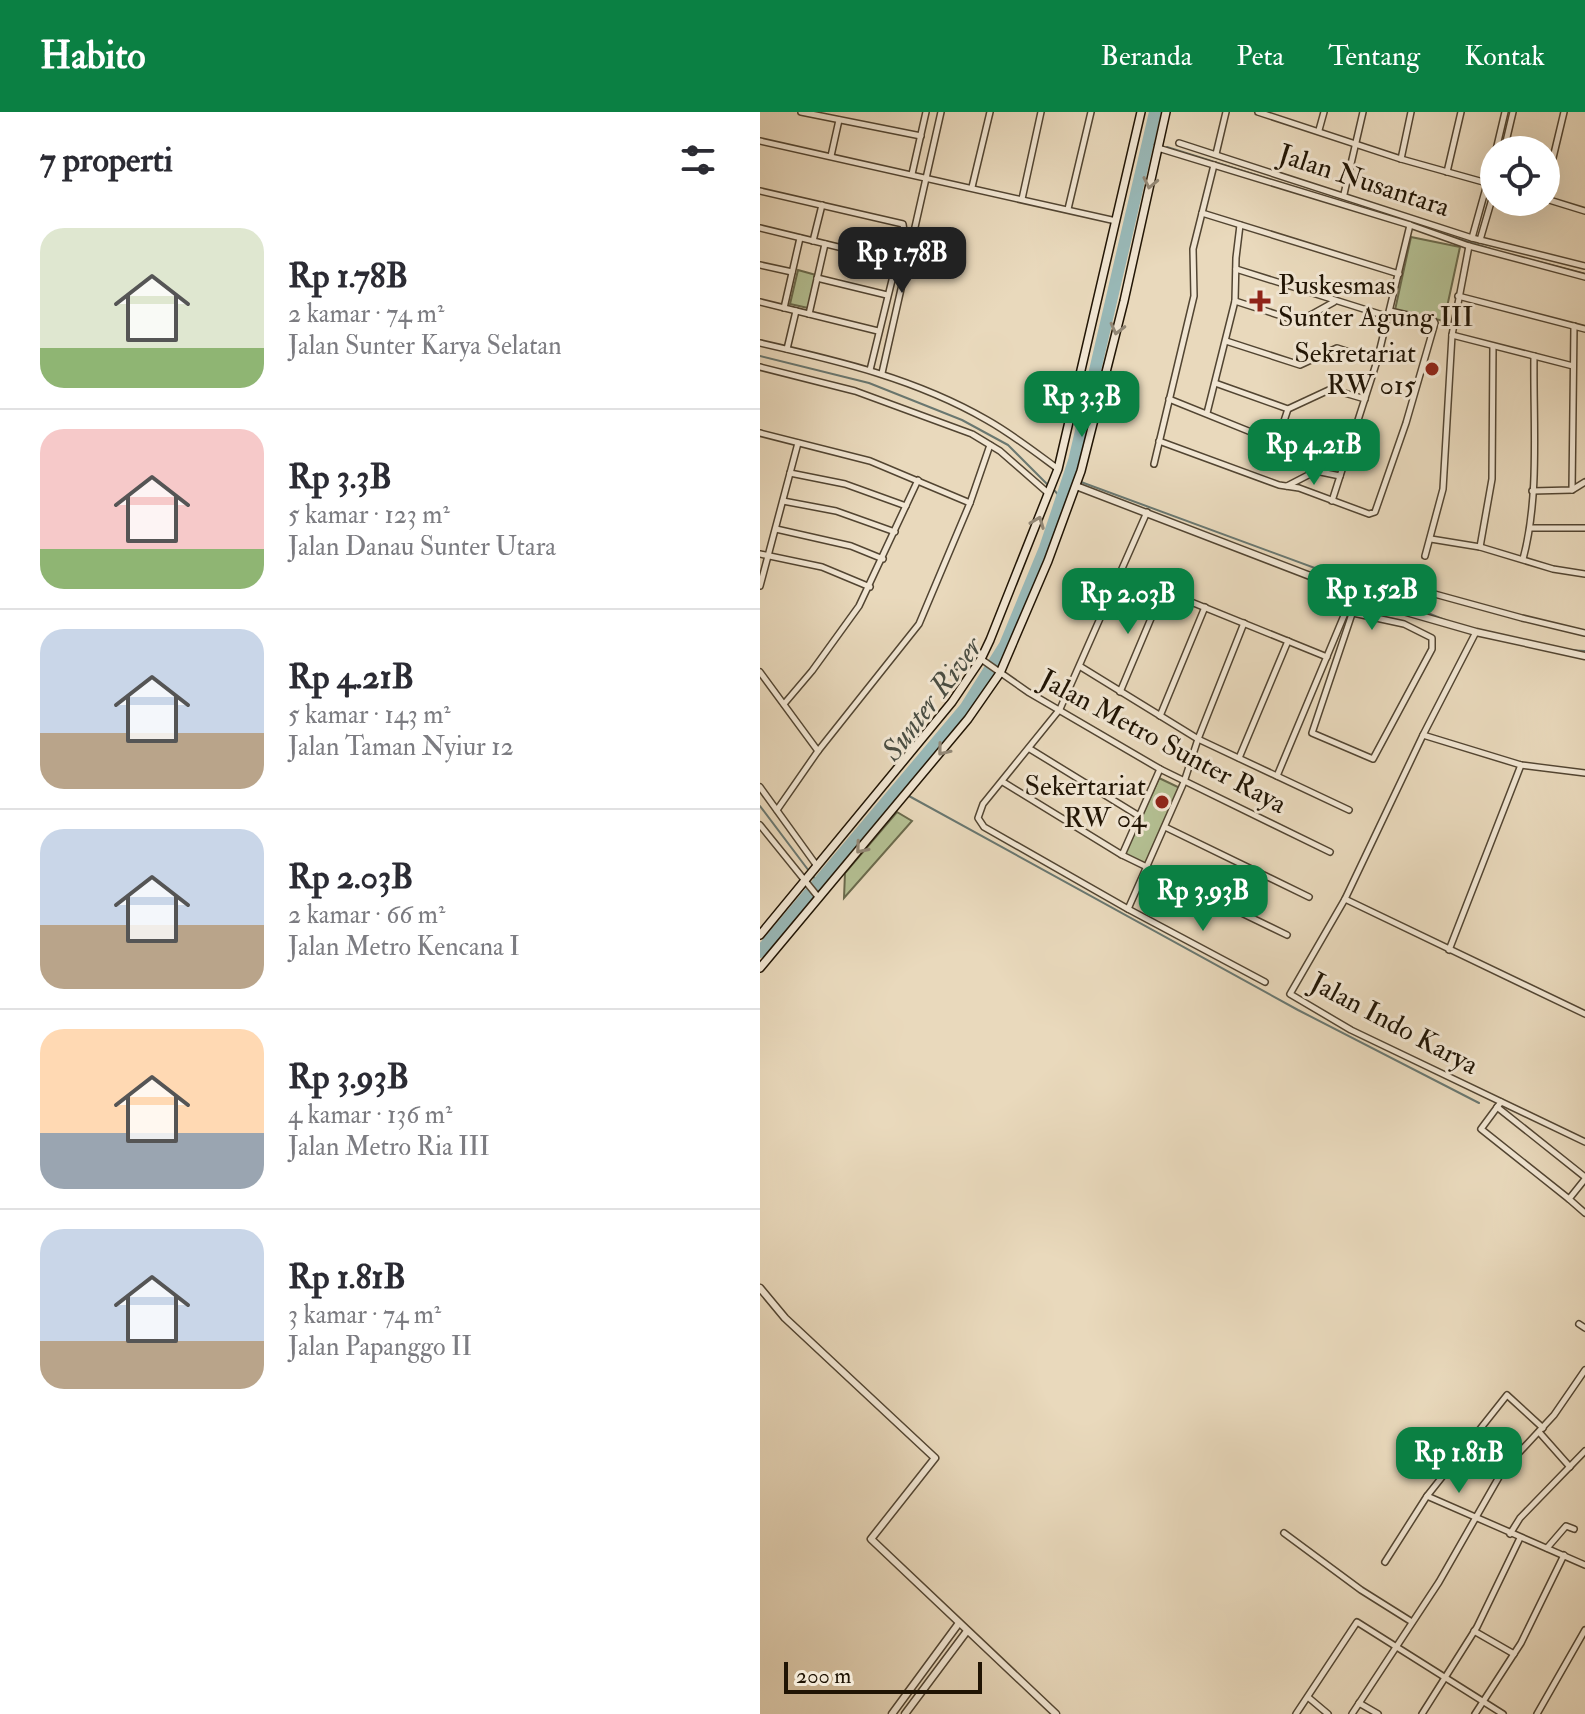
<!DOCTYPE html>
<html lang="id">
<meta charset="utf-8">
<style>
:root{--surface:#fff;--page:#f7f7f7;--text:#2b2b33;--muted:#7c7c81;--line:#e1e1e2;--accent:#0b8043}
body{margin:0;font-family:"IM FELL Double Pica",serif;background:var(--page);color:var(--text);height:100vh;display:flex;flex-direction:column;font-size:30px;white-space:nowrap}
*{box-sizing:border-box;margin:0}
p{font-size:26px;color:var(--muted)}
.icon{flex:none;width:44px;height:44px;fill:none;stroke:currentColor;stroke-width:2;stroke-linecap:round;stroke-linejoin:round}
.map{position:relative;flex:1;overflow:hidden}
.panel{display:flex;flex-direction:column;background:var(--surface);width:760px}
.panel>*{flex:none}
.buttons{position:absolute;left:720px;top:24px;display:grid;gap:16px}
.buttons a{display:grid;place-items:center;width:80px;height:80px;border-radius:50%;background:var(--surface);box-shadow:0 8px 32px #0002;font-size:40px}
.scale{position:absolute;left:24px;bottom:20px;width:198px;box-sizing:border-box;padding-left:8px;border:4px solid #201404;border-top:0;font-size:22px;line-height:28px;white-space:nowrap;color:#201404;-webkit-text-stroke:6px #f1e6d3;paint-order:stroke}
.price{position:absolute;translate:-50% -68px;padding:0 18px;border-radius:16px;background:var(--accent);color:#fff;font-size:26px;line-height:52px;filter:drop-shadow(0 2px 4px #0008)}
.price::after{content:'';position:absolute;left:50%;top:48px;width:24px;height:18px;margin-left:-12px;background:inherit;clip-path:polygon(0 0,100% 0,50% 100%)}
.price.current{background:#222;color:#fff}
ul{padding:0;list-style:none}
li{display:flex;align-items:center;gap:24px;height:200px;padding:0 40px}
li+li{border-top:2px solid var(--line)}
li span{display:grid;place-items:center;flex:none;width:224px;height:160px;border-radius:24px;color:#555}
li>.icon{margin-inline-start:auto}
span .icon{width:96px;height:96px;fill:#fffc;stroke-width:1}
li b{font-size:34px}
h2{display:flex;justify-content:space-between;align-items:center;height:96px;padding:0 40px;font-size:34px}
header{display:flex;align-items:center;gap:48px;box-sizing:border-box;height:112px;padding:0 40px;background:var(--accent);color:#fff}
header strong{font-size:38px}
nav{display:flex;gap:44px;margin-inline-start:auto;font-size:28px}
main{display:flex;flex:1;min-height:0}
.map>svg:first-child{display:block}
.green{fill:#b4c093;stroke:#6a6a4c;stroke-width:2}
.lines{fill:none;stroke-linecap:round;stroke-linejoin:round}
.stream{stroke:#697770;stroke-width:2}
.river{stroke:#99b9b8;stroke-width:12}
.minor-casing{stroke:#524532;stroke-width:8}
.tertiary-casing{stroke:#524532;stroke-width:9}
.secondary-casing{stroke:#201404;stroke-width:10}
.minor{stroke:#f1e6d3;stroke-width:5}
.tertiary{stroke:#f1e6d3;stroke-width:6}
.secondary{stroke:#f1e6d3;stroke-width:7}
.oneway{stroke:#938876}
.poi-dot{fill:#8f2418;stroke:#f1e6d3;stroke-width:3}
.labels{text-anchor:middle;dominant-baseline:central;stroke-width:6;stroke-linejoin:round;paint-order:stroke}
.street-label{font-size:28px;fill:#201404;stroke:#f1e6d3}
.poi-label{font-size:28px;fill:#201404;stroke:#f1e6d3;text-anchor:end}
.water-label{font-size:30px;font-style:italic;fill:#4a4e43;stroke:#f1e6d3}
</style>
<header>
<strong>Habito</strong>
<nav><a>Beranda</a><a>Peta</a><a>Tentang</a><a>Kontak</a></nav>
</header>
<main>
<section class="panel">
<h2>7 properti<svg class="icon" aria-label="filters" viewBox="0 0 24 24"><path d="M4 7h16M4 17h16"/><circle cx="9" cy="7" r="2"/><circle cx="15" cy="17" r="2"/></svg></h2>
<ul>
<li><span style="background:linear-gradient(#dfe7d0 75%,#8fb573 0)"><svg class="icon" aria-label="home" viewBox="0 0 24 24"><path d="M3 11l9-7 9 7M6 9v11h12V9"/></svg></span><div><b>Rp 1.78B</b><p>2 kamar · 74 m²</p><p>Jalan Sunter Karya Selatan</p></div></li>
<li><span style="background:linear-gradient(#f6c9c9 75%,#8fb573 0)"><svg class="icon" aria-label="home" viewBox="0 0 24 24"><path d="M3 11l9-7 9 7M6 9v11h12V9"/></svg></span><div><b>Rp 3.3B</b><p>5 kamar · 123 m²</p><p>Jalan Danau Sunter Utara</p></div></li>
<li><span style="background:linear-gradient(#c9d6e8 65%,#b9a48a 0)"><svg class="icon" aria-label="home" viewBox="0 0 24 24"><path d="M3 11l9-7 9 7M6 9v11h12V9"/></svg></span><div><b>Rp 4.21B</b><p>5 kamar · 143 m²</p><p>Jalan Taman Nyiur 12</p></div></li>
<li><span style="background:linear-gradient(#c9d6e8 60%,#b9a48a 0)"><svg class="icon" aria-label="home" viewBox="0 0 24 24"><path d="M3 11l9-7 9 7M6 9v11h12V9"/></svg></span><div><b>Rp 2.03B</b><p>2 kamar · 66 m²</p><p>Jalan Metro Kencana I</p></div></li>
<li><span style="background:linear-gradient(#ffd9b3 65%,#9aa5b1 0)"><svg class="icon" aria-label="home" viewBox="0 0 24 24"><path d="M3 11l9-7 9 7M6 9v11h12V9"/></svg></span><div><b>Rp 3.93B</b><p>4 kamar · 136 m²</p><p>Jalan Metro Ria III</p></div></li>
<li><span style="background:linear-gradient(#c9d6e8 70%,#b9a48a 0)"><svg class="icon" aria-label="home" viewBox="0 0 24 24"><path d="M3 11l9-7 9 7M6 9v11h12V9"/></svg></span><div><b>Rp 1.81B</b><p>3 kamar · 74 m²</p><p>Jalan Papanggo II</p></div></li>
</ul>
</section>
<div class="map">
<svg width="825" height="1602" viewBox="0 0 825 1602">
<rect width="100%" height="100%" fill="#e9d9bc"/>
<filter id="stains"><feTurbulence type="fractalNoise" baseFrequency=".0025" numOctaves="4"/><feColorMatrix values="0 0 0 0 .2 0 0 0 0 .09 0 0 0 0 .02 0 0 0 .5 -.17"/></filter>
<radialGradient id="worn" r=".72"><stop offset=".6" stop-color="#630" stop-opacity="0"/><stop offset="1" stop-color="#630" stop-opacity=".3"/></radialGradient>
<g class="green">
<polygon points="651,125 700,135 684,209 635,198"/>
<polygon points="38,158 56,163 48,196 30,192"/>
<polygon points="399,666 420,676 386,752 364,743"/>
<polygon points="138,679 143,683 65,778 59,772"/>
<polygon points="137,700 152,709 84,786 85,761"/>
</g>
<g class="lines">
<g class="stream">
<polyline points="387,31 393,32"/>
<polyline points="407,35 731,137"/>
<polyline points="764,146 825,162"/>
<polyline points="0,244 109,271 202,308 248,333 289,374"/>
<polyline points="321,370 582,466 685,508"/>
<polyline points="294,378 302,387"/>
<polyline points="808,538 825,539"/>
<polyline points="149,684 538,898 719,991"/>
<polyline points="0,694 58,771"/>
</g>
<polyline class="river" points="0,840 206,595 245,533 285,436 314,349 395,0"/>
<defs>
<g id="minor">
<polyline points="41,0 161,24"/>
<polyline points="498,0 641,47 734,73"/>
<polyline points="559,18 564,0"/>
<polyline points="0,29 356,109"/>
<polyline points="419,31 712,126 825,154"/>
<polyline points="398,36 650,113 709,134 825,165"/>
<polyline points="736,38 745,0"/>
<polyline points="744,38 753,0"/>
<polyline points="456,42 466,0"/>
<polyline points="71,44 79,8"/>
<polyline points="641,47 651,0"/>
<polyline points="687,60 701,0"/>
<polyline points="152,62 166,0"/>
<polyline points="212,75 230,0"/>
<polyline points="786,75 804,0"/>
<polyline points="0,79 143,112 144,119 110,258"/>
<polyline points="584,82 603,0"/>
<polyline points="262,87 281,0"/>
<polyline points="786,87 825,99"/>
<polyline points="308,97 331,0"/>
<polyline points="442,101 639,162"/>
<polyline points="0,116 136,149"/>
<polyline points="712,126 734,47"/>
<polyline points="720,128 734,80"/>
<polyline points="53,129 62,93"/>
<polyline points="0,153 32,160"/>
<polyline points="476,157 629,205"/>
<polyline points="57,166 127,183"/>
<polyline points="698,184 825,217"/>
<polyline points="475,189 534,208 547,205 574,190"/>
<polyline points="0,190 118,219"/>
<polyline points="24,196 40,126"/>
<polyline points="49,202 65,132"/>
<polyline points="692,223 813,254"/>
<polyline points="466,229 540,253 577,236 617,249"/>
<path d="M0,231C79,249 156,267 227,308C252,322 275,340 298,357"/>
<polyline points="27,237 36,199"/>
<polyline points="0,255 95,279 212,322 240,339 288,381"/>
<polyline points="122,261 181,0"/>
<polyline points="455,271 528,297 571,277 605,287"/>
<path d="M409,287L523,333C554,335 549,309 594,324"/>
<polyline points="447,301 475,189 476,146 480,113"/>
<polyline points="0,321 110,349 210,391"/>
<polyline points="399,329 519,373 539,376 609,402 615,400 646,311 675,211 674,209 630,199"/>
<polyline points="517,330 528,297"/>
<polyline points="394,352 434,184 433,137 454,53"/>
<polyline points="30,361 85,372 146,394"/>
<polyline points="527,374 556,359 580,364"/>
<polyline points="812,378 814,214"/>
<polyline points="772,379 812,378 825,370"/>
<polyline points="23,389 76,399 135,420"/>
<polyline points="572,389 617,249 650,113"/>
<polyline points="387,400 300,597 223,692 218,706 224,715 368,797 505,870"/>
<polyline points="770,416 825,416"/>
<polyline points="16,417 91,434 123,447"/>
<polyline points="671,427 720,435 793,457 825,462"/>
<polyline points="720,435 732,367 733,234"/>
<polyline points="0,442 62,455 110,475"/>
<polyline points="665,444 683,377 692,223 709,134"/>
<path d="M763,447C780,384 773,309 774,244"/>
<polyline points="362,462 567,545"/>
<polyline points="0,474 38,331"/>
<polyline points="660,478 762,506 825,521"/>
<polyline points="593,501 644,512 672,526 672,537 613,647 552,621 598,484"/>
<polyline points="716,520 663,623 585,787 530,882 591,918 825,1030"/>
<polyline points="221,547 268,580 400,657 570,740"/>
<polyline points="321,555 438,627 589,698"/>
<polyline points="0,560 58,639"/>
<polyline points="360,580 403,478"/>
<polyline points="24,592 52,559 99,494 158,368"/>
<polyline points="400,604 445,495"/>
<polyline points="663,623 761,653 825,661"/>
<polyline points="270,637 379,704"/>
<polyline points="479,646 528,529"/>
<polyline points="517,664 593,482"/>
<polyline points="243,670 362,743 527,823"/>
<polyline points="0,675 57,754"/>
<polyline points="17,698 58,639 159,512 210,391 230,333"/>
<polyline points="0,713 59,786"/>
<polyline points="405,715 549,785"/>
<polyline points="362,743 400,657"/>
<polyline points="585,787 825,902"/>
<polyline points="368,797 424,670 438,627 484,511"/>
<polyline points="689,838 761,653"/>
<polyline points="741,990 721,1017 809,1087"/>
<polyline points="737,995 825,1065"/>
<polyline points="825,1067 809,1087 825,1101"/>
<polyline points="819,1212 825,1216"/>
<polyline points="779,1320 810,1355"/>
<polyline points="667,1384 825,1453"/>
<polyline points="524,1421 601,1478 652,1510"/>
<polyline points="750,1422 760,1406 825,1339"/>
<polyline points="787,1436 806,1414 814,1417"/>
<polyline points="625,1450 667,1384 747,1283 783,1316"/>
<polyline points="714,1519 754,1542"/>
<polyline points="549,1586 568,1602"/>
<polyline points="599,1591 618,1602"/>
<polyline points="536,1602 597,1510 743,1602"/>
<polyline points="592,1602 679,1470 743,1358 794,1303 825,1258"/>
<polyline points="662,1602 717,1515 760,1426"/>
<polyline points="715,1602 761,1531 804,1443"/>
<polyline points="777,1602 825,1518"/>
</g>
<g id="tertiary">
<polyline points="316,374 636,497 716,520 825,544"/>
<polyline points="0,1176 25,1206 175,1346 111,1427 296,1602"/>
<polyline points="132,1602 199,1511"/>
<polyline points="145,1602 207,1519"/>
</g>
<g id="secondary">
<polyline points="0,823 192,590 221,547 230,528 298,357 381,0"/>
<polyline points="0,856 208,607 240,561 288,449 321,359 364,189 406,0"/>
</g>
</defs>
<use href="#minor" class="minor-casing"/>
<use href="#tertiary" class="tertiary-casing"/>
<use href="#secondary" class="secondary-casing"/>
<use href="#minor" class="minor"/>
<use href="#tertiary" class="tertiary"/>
<use href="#secondary" class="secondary"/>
</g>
<defs><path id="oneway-chevron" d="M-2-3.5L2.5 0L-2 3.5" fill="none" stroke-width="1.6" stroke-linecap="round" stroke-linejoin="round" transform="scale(2)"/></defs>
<g class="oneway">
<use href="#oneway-chevron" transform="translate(390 71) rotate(102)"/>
<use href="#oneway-chevron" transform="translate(357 217) rotate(104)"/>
<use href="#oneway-chevron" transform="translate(278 410) rotate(-69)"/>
<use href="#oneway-chevron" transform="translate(183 638) rotate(129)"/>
<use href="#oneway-chevron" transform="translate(101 736) rotate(130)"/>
</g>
<g class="poi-dot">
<path d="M496 177h8v8h8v8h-8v8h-8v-8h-8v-8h8z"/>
<circle cx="672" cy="257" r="8"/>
<circle cx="402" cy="690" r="8"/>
</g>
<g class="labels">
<g class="street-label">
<text transform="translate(604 69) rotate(18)">Jalan Nusantara</text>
<text transform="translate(403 630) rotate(28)">Jalan Metro Sunter Raya</text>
<text transform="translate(634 912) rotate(28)">Jalan Indo Karya</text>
</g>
<g class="poi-label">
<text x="518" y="173" text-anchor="start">Puskesmas<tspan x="518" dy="32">Sunter Agung III</tspan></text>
<text x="656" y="241">Sekretariat<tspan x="656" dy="32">RW 015</tspan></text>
<text x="386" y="674">Sekertariat<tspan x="386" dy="32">RW 04</tspan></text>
</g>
<g class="water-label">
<text transform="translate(172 587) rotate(-53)">Sunter River</text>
</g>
</g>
<rect width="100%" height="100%" filter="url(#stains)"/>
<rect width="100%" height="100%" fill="url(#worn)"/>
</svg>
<div class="buttons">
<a><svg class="icon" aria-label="locate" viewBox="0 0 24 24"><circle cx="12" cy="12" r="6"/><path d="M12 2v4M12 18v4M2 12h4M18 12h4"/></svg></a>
</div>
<div class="scale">200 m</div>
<b class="price current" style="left:142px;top:183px">Rp 1.78B</b>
<b class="price" style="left:322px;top:327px">Rp 3.3B</b>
<b class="price" style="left:554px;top:375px">Rp 4.21B</b>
<b class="price" style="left:612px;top:520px">Rp 1.52B</b>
<b class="price" style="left:368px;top:524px">Rp 2.03B</b>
<b class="price" style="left:443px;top:821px">Rp 3.93B</b>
<b class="price" style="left:699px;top:1383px">Rp 1.81B</b>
</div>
</main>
